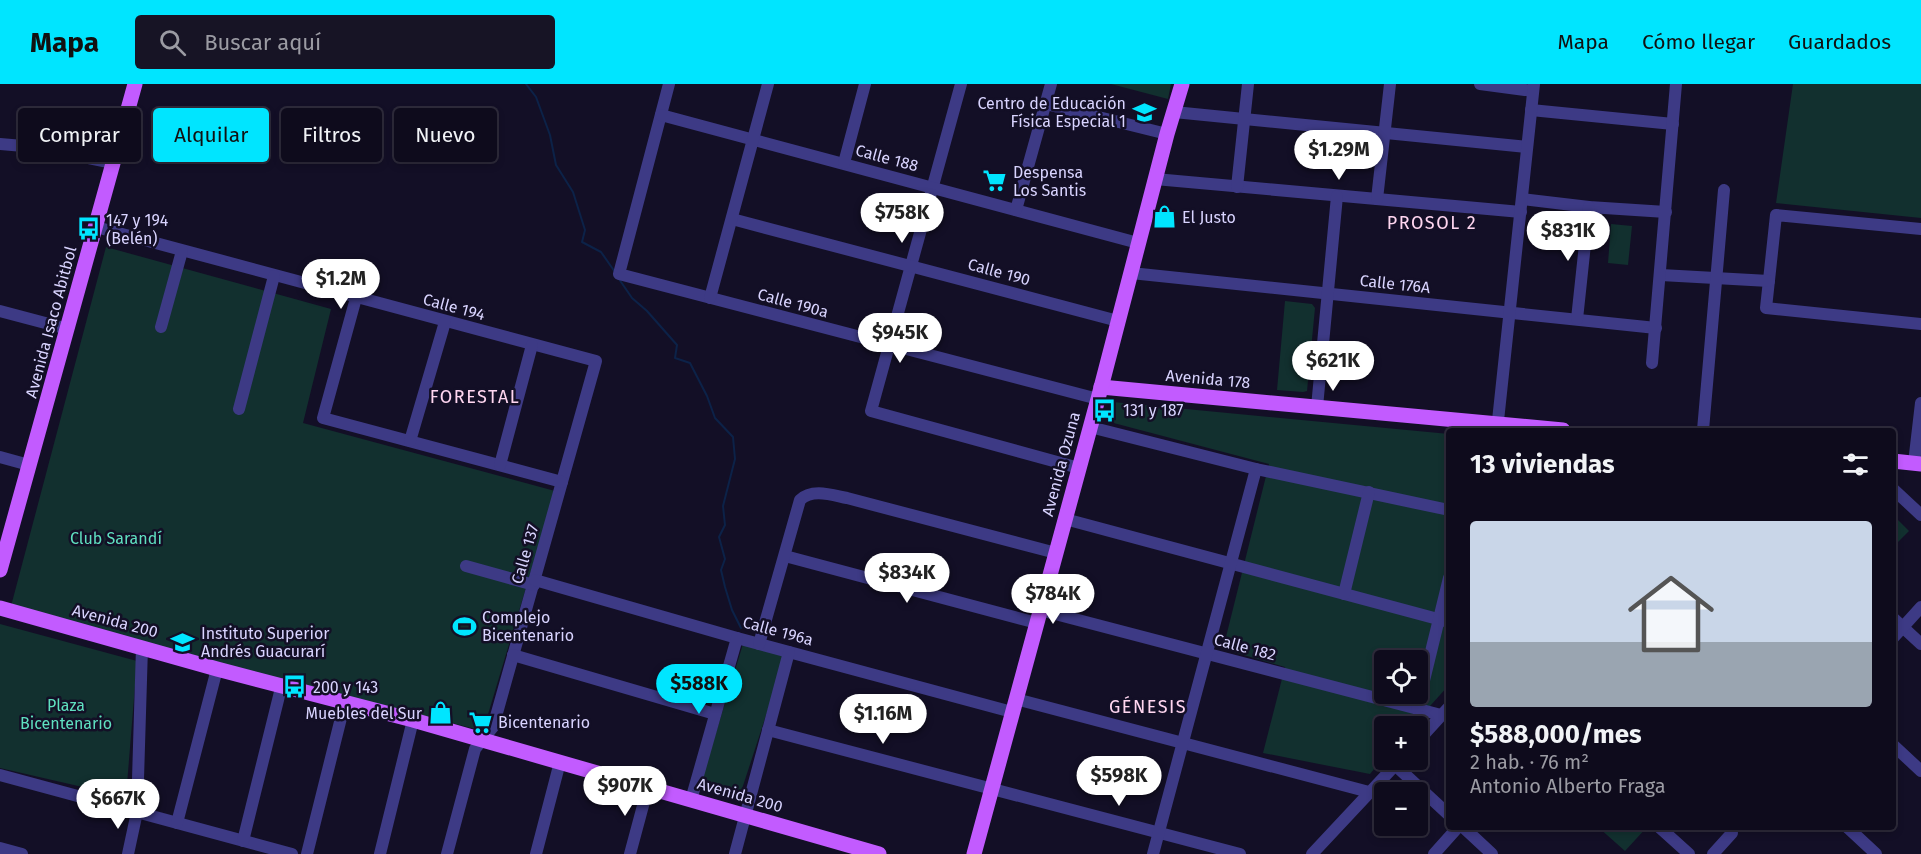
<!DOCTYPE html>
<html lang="es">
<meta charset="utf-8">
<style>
:root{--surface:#0e0b1c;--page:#171425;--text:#f1f3f6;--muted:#9b9ba3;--line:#2e2b3b;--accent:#00e5ff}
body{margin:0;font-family:"Fira Sans",sans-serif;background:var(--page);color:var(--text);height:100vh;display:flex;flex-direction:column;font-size:22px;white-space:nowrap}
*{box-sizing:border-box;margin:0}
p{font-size:20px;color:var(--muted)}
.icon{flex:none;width:33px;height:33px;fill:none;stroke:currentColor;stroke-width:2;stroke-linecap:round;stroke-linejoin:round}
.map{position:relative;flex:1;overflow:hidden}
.details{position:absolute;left:1446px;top:344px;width:450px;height:402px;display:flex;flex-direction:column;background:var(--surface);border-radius:6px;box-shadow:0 3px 9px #0003,0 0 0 2px var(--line)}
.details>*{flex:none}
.banner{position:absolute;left:18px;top:24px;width:570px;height:54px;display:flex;gap:12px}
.buttons{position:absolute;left:1374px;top:566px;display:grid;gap:12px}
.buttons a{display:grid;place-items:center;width:54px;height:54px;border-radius:6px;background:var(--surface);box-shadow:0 3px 9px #0003,0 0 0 2px var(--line);font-size:30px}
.price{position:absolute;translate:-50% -51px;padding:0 14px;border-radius:21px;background:#fff;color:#222;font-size:20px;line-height:39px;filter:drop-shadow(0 2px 3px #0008)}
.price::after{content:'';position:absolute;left:50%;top:36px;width:18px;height:14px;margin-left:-9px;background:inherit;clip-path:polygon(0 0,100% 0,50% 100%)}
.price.on{background:var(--accent);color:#111}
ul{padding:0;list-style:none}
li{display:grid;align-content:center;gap:12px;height:318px;padding:0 24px}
li span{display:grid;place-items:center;height:186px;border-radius:6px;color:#555}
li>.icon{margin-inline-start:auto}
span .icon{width:108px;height:108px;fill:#fffc;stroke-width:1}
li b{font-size:26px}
h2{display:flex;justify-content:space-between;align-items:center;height:72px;padding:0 24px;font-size:26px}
.tag{padding:0 21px;border-radius:6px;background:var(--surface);box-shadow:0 3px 9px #0003,0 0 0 2px var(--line);font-size:21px;line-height:54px}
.tag.on{background:var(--accent);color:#111}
header{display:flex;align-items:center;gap:36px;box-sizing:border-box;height:84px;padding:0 30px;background:var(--accent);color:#111}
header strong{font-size:28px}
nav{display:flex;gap:33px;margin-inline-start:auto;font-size:21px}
.search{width:420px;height:54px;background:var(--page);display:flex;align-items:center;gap:15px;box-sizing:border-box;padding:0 21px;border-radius:6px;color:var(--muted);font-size:22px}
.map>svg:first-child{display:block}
.green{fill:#12302f;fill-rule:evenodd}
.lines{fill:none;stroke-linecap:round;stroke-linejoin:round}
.stream{stroke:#0c2248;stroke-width:2}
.minor{stroke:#3d3a85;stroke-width:12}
.major{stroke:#c25bff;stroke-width:15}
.labels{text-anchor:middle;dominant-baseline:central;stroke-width:5;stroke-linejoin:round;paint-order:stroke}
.poi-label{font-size:16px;fill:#d9d4ff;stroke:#130f26;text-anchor:start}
.street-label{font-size:16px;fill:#d9d4ff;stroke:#130f26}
.park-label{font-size:16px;fill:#5fe0c0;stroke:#130f26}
.neighbourhood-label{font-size:18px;letter-spacing:1.5px;fill:#ffd6f0;stroke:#130f26}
</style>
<header>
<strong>Mapa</strong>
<div class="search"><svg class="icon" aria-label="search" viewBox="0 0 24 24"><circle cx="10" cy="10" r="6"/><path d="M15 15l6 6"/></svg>Buscar aquí</div>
<nav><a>Mapa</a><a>Cómo llegar</a><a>Guardados</a></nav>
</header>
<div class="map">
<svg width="1921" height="770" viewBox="0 0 1921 770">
<rect width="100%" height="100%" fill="#130f26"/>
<g class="green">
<polygon points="1111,0 1171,0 1168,15"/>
<polygon points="1793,0 1921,0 1921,134 1776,119"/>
<polygon points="1611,140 1632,142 1628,181 1608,179"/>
<polygon points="106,163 331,225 303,339 555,407 483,647 10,526"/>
<polygon points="1285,217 1312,220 1315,224 1307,307 1303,308 1277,306"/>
<path d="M1113,318L1449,350V601L1412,642H1384V673L1370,690L1263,669L1285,583L1223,565L1269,380L1106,337ZM1384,576H1418V609H1384Z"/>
<polygon points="1893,431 1909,447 1893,463"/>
<polygon points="0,540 137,577 126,713 0,684"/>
<polygon points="743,560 786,570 740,711 700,701"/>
<polygon points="1598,743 1647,743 1625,767"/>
</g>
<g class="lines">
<g class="stream">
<polyline points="526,0 536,13 550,51 556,81 573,108 585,146 582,158 601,168 615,188"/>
<polyline points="619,195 632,214 647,227 677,261 675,274 690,279 707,312 715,334 733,353 735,375 723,422 725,441 719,453 725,475 721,486 725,503 732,526 741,544"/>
</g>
<g class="minor">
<polyline points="669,0 619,190 1098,315"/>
<polyline points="961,0 871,327 1079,384"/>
<polyline points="1480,0 1533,7"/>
<polyline points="1046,20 1167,50"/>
<polyline points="1531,26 1673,40"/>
<polyline points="1174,28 1527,63"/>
<polyline points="661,31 1138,159"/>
<polyline points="0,60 35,63 113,79"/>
<polyline points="844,79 865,0"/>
<polyline points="1155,95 1521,128"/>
<polyline points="1237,103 1248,0"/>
<polyline points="1377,115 1390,0"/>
<polyline points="1522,115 1589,123 1666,128"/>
<polyline points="1016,126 1051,0"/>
<polyline points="732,135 1118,237"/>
<polyline points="96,143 596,277 493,643 475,665 447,770"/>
<polyline points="1921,145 1776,131 1766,224 1921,240"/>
<polyline points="1131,189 1656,244"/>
<polyline points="1661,191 1769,197"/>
<polyline points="356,214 323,334 562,398"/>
<polyline points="710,214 768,0"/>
<polyline points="0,227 68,245"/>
<polyline points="1577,235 1589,123"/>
<polyline points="161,243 182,167"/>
<polyline points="1652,279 1676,0"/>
<polyline points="1317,323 1337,112"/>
<polyline points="239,325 274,192"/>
<polyline points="1090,343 1256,385 1449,426"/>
<polyline points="1497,346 1534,0"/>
<polyline points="1703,346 1724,106"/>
<polyline points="410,357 445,238"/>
<polyline points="0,373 29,381"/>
<polyline points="1914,379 1921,319"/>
<polyline points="500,381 532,261"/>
<polyline points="1893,405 1921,431"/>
<polyline points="1065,435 1449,538"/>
<polyline points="785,472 1037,539"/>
<polyline points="466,482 534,501"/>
<polyline points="535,496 737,554 1012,628"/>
<polyline points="1344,510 1369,408"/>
<polyline points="1040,526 1441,631"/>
<polyline points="1893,534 1921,560"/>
<polyline points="1893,554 1921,523"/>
<path d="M759,560L800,416C812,404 832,411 847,414L1056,469"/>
<polyline points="513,571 715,630"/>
<polyline points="1016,615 1369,708"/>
<polyline points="1417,625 1449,494"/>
<polyline points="768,646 1240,770"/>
<polyline points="1418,657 1449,623"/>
<polyline points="1893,661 1921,687"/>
<polyline points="1395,681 1449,731"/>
<polyline points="0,691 292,770"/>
<polyline points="691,716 737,554"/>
<polyline points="177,739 217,585"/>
<polyline points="1462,742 1492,770"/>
<polyline points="1658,742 1689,770"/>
<polyline points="1846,742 1876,770"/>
<polyline points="243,757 282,600"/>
<polyline points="0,764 22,770"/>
<polyline points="128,770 137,728 142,563"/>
<polyline points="307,770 345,618"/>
<polyline points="380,770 413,636"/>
<polyline points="536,770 560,678"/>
<polyline points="630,770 648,703"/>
<polyline points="735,770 789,568"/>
<polyline points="1153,770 1256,385"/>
<polyline points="1312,770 1401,675"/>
<polyline points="1434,770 1459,742"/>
<polyline points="1713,770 1732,749"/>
</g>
<g class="major">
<polyline points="1101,303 1563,346"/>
<polyline points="1893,377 1921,380"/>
<polyline points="0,486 135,0"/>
<polyline points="0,524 217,585 413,636 879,770"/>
<polyline points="974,770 1098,315 1167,50 1182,0"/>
</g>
</g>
<defs>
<symbol id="school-bare" viewBox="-9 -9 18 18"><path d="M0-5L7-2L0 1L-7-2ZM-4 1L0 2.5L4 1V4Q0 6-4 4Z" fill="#00e5ff" stroke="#130f26" stroke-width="2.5" paint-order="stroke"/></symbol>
<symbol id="supermarket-bare" viewBox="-9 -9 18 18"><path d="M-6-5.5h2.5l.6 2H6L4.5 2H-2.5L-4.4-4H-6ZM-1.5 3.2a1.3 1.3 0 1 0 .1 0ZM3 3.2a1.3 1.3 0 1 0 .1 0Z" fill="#00e5ff" stroke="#130f26" stroke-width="2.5" paint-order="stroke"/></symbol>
<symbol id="shop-bare" viewBox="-9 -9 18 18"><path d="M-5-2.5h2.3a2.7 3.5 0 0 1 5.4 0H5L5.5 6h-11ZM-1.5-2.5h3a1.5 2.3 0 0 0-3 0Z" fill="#00e5ff" stroke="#130f26" stroke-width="2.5" paint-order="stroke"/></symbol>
<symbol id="bus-bare" viewBox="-9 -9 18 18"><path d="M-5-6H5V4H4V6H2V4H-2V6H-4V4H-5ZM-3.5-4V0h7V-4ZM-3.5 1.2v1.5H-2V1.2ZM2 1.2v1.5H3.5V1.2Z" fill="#00e5ff" stroke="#130f26" stroke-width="2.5" paint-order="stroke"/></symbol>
<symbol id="stadium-bare" viewBox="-9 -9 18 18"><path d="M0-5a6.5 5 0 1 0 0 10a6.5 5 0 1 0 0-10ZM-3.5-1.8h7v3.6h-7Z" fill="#00e5ff" stroke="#130f26" stroke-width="2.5" paint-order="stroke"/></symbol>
<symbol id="university-bare" viewBox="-9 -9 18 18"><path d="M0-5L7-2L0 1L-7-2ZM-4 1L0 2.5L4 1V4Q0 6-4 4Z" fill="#00e5ff" stroke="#130f26" stroke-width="2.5" paint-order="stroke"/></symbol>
</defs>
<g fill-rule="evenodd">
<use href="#school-bare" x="1128" y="12" width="33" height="33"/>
<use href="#supermarket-bare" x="978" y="80" width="33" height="33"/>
<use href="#shop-bare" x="1148" y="116" width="33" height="33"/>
<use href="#bus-bare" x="72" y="128" width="33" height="33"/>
<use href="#bus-bare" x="1088" y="310" width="33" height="33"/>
<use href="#stadium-bare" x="448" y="526" width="33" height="33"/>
<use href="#university-bare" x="166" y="542" width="33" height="33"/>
<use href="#bus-bare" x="278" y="586" width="33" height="33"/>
<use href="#shop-bare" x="424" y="612" width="33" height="33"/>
<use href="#supermarket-bare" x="464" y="622" width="33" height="33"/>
</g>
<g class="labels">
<g class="poi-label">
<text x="1126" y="19" text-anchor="end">Centro de Educación<tspan x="1126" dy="18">Física Especial 1</tspan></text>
<text x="1013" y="88">Despensa<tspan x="1013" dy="18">Los Santis</tspan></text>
<text x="1182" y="133">El Justo</text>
<text x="106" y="136">147 y 194<tspan x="106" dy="18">(Belén)</tspan></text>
<text x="1123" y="326">131 y 187</text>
<text x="482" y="533">Complejo<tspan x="482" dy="18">Bicentenario</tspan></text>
<text x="201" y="549">Instituto Superior<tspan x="201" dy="18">Andrés Guacurarí</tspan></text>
<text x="313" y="603">200 y 143</text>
<text x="422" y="629" text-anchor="end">Muebles del Sur</text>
<text x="498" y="638">Bicentenario</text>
</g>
<g class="street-label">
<text transform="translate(887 74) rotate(15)">Calle 188</text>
<text transform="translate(999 188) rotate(15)">Calle 190</text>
<text transform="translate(1395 200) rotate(6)">Calle 176A</text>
<text transform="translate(793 219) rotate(15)">Calle 190a</text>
<text transform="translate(454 223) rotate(15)">Calle 194</text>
<text transform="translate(51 238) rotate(-75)">Avenida Isaco Abitbol</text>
<text transform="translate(1208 295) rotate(5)">Avenida 178</text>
<text transform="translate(1061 380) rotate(-75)">Avenida Ozuna</text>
<text transform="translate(525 470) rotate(-74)">Calle 137</text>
<text transform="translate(115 537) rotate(15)">Avenida 200</text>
<text transform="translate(778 547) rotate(15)">Calle 196a</text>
<text transform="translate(1245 563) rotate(15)">Calle 182</text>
<text transform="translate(740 711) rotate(16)">Avenida 200</text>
</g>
<g class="park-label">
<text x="116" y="454">Club Sarandí</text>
<text x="66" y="621">Plaza<tspan x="66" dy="18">Bicentenario</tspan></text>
</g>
<g class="neighbourhood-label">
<text x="1432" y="139">PROSOL 2</text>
<text x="475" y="313">FORESTAL</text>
<text x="1148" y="623">GÉNESIS</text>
</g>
</g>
</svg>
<div class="buttons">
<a><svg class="icon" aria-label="locate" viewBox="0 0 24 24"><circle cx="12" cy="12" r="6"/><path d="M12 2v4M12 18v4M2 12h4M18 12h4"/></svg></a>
<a>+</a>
<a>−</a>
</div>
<b class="price" style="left:1339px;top:97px">$1.29M</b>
<b class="price" style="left:902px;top:160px">$758K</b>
<b class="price" style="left:1568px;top:178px">$831K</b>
<b class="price" style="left:341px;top:226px">$1.2M</b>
<b class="price" style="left:900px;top:280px">$945K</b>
<b class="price" style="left:1333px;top:308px">$621K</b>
<b class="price" style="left:907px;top:520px">$834K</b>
<b class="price" style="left:1053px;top:541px">$784K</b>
<b class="price on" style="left:699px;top:631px">$588K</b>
<b class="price" style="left:883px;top:661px">$1.16M</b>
<b class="price" style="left:1119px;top:723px">$598K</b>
<b class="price" style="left:625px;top:733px">$907K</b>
<b class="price" style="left:118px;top:746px">$667K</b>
<div class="banner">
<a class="tag">Comprar</a>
<a class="tag on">Alquilar</a>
<a class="tag">Filtros</a>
<a class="tag">Nuevo</a>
</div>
<section class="details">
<h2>13 viviendas<svg class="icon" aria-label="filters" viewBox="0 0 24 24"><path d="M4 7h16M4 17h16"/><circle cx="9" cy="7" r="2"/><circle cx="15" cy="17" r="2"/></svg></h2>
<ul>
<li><span style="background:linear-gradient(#c9d6e8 65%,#9aa5b1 0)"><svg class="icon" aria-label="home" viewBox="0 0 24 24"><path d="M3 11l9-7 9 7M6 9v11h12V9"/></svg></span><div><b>$588,000/mes</b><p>2 hab. · 76 m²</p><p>Antonio Alberto Fraga</p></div></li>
</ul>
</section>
</div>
